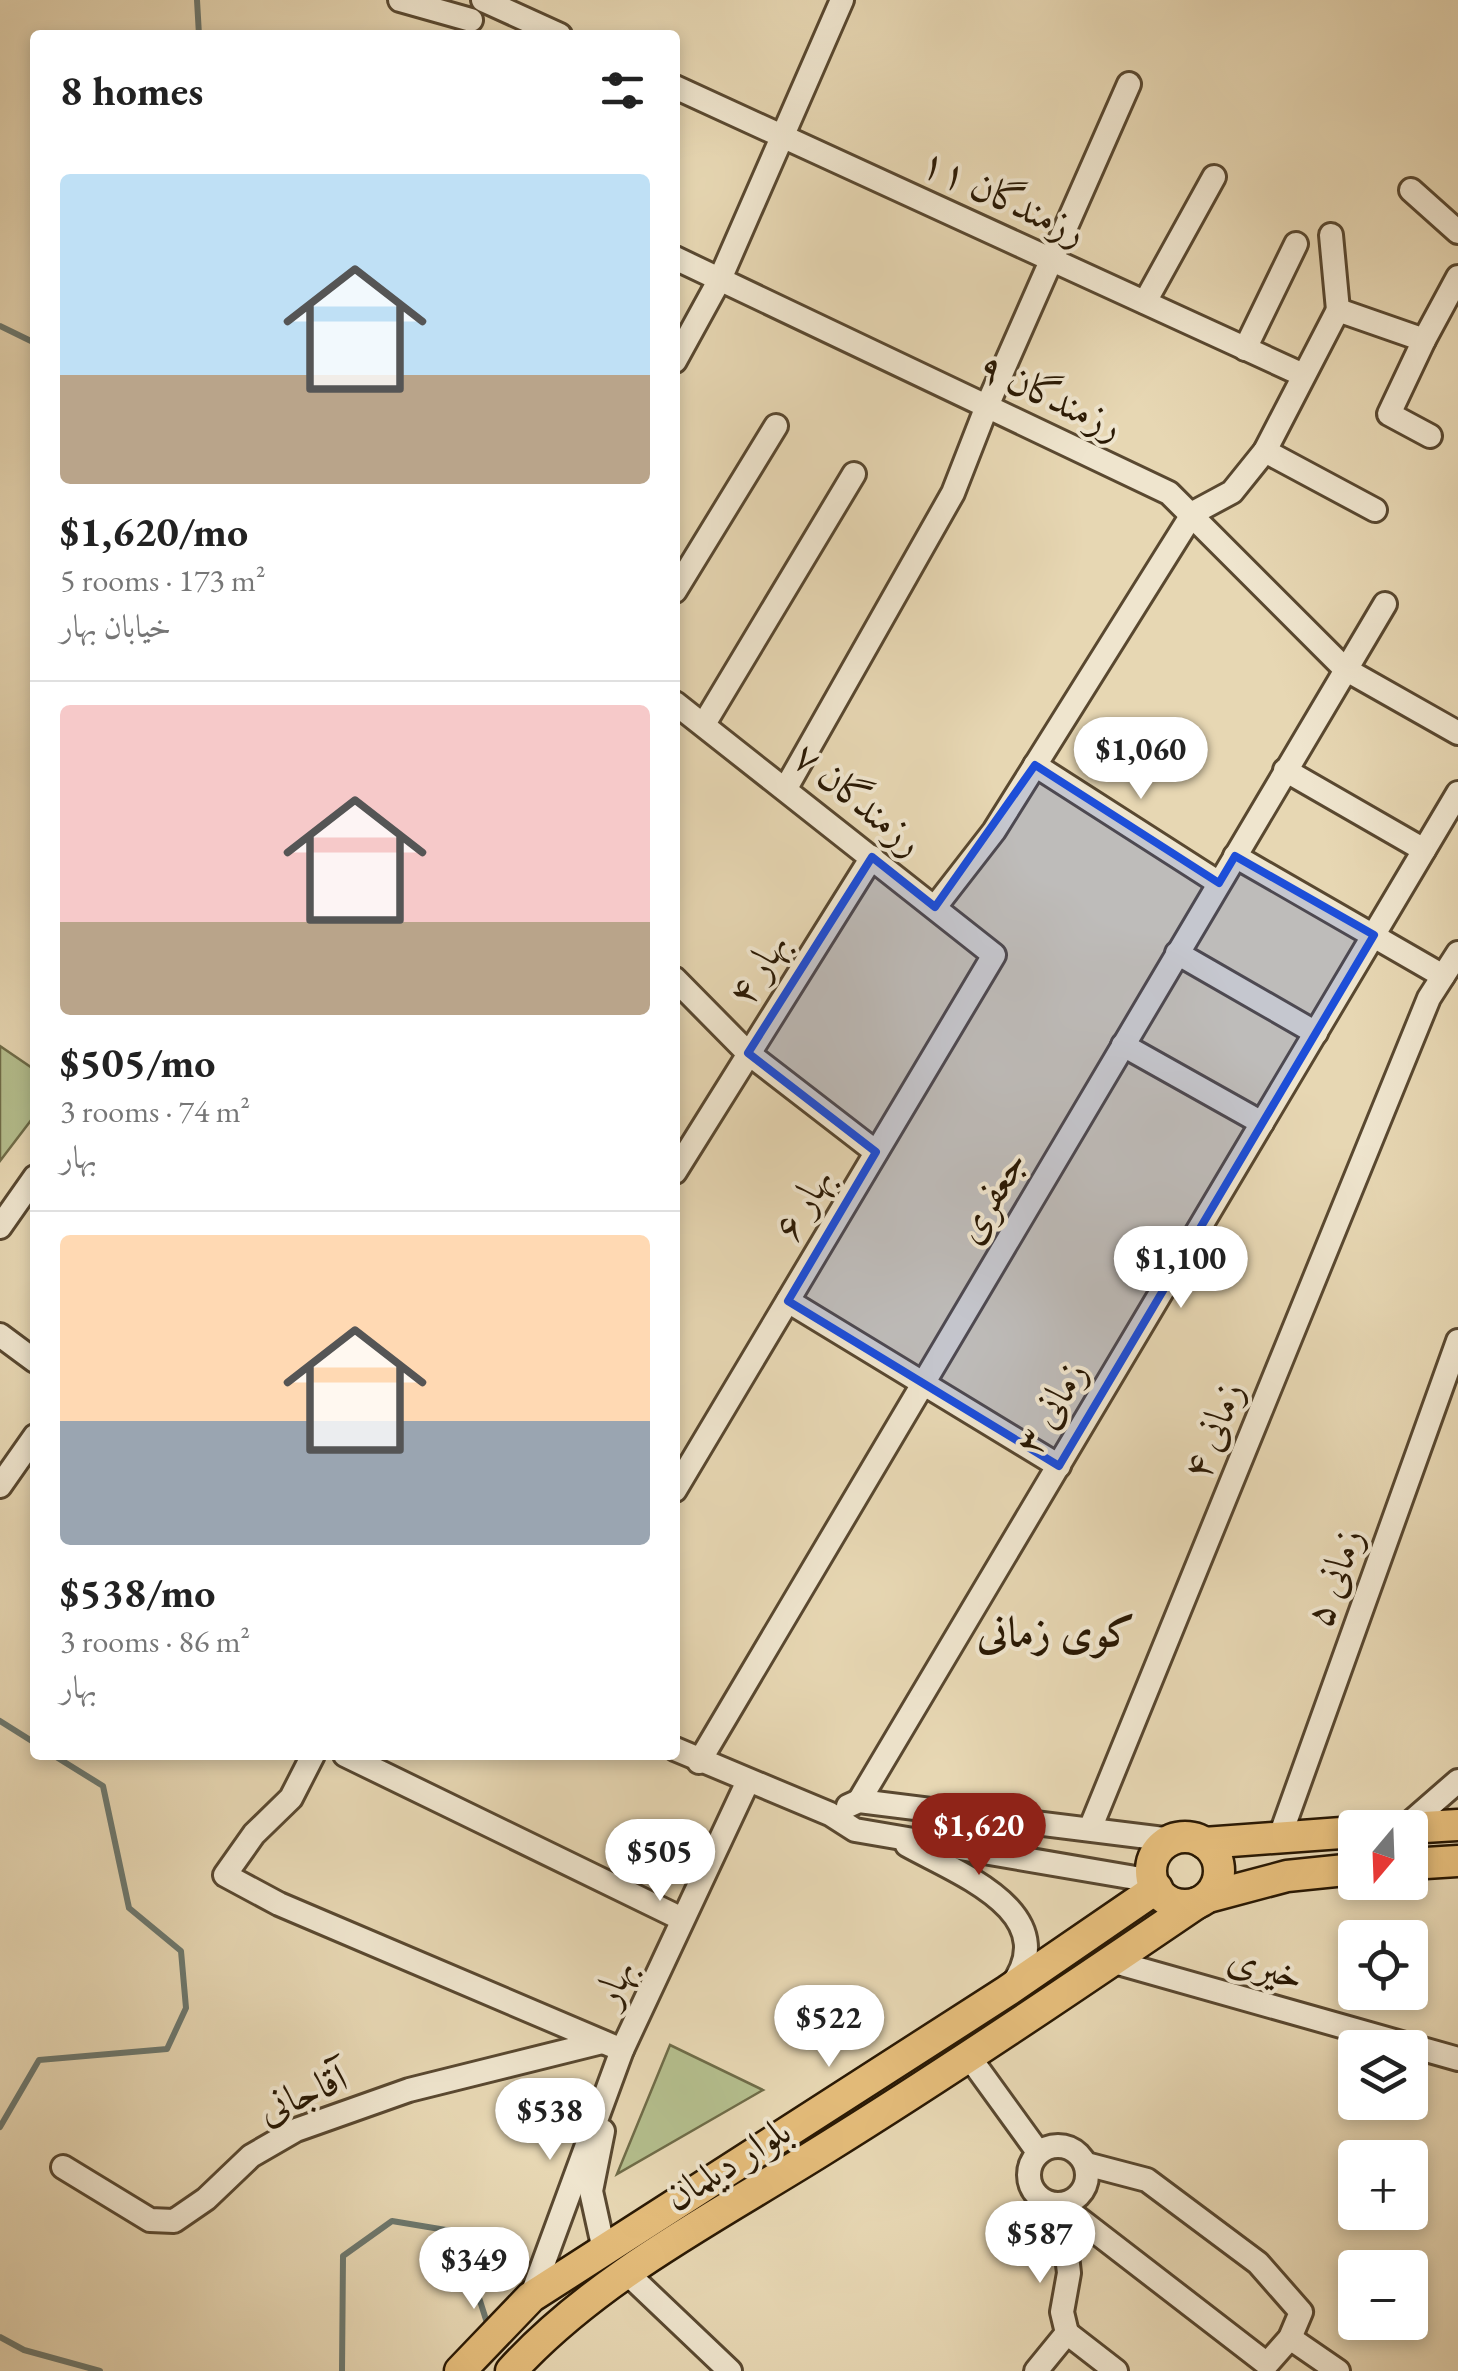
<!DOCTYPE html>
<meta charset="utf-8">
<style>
:root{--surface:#fff;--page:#f6f6f6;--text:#222;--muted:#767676;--line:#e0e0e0;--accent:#8f2418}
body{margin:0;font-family:"EB Garamond",Amiri,serif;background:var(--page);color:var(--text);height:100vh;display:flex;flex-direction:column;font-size:38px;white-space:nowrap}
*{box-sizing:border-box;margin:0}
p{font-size:32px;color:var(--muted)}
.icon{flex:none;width:55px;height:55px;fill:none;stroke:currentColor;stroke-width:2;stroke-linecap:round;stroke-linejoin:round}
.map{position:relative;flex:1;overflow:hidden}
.drawer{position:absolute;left:30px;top:30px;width:650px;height:1730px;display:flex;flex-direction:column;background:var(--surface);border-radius:10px;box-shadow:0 5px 15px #0003}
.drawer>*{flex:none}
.needle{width:65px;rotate:199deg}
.tools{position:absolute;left:1338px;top:1810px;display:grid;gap:20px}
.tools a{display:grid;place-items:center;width:90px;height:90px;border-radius:10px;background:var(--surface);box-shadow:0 5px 15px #0003;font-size:50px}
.price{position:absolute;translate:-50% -85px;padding:0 22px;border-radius:35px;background:#fff;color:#222;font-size:32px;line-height:65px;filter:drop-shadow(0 2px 5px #0008)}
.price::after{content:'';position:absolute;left:50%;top:60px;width:30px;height:22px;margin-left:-15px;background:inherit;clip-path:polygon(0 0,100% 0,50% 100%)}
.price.current{background:var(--accent);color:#fff}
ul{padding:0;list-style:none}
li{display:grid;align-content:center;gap:20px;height:530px;padding:0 30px}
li+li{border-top:2px solid var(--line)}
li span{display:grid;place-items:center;height:310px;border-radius:10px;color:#555}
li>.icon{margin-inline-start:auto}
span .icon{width:180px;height:180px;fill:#fffc;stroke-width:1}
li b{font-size:42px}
h2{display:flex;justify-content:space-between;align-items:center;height:120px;padding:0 30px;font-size:42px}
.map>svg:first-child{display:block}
.green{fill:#b4be8d;stroke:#6f6c48;stroke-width:2.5}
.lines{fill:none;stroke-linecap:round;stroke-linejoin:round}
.stream{stroke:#6d786e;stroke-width:6}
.minor-casing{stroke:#594830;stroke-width:28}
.major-casing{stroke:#2a1904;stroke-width:35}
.minor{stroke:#efe5ce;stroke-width:22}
.major{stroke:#e4bc7a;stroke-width:30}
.marked{fill:#1d4ed8;fill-opacity:0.2;stroke:#1d4ed8;stroke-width:8;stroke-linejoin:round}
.labels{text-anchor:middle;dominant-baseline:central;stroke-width:8;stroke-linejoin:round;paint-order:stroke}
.street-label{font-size:40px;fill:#2a1904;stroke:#efe5ce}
.neighbourhood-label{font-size:42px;font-weight:bold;fill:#2a1904;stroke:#efe5ce}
</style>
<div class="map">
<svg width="1458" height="2371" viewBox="0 0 1458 2371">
<rect width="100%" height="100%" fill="#e7d7b3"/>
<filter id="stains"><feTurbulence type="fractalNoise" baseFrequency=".002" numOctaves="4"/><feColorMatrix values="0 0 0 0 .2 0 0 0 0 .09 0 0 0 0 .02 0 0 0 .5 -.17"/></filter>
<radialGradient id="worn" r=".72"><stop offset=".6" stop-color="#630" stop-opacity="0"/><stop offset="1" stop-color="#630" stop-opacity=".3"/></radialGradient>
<g class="green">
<polygon points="0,1046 35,1070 35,1115 0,1161"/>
<polygon points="670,2045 763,2090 617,2174"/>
</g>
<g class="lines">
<g class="stream">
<polyline points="197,0 199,35"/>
<polyline points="0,326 35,343"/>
<polyline points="0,1721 35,1743"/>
<polyline points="0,2127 39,2060 167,2049 186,2008 181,1951 129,1908 103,1786 53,1755"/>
<polyline points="0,2337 24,2350 100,2371"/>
<polyline points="342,2371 343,2256 392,2221 458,2232 489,2329"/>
</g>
<defs>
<g id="minor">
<polyline points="400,0 471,20"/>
<polyline points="483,0 560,35"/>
<polyline points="675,87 1301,374"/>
<polyline points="1411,190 1458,232"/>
<polyline points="1331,235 1338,310"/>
<polyline points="675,258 1169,493 1345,669 1458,733"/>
<polyline points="1145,302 1214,177"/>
<polyline points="1424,340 1389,414 1430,436"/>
<polyline points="1245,349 1296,244"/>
<polyline points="675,361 720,279 842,0"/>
<polyline points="1265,451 1375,510"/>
<polyline points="675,591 776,426"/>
<polyline points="675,703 994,955 675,1490"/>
<polyline points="704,724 854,474"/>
<polyline points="1035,765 1219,883"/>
<polyline points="1285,770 1424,850"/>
<polyline points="786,788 953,493 987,406 1129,84"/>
<polyline points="1235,856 1443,976"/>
<polyline points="935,907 994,831 1193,513 1232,492 1265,451 1338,310 1424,340 1458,277"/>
<polyline points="1177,953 1316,1033"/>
<polyline points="675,979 748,1053 876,1152"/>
<polyline points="1123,1045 1262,1123"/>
<polyline points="675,1172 872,857"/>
<polyline points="0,1227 35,1177"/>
<polyline points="788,1301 1059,1466"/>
<polyline points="0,1335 35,1361"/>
<polyline points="0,1486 35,1436"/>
<polyline points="675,1749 830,1814 855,1830 1153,1881"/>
<polyline points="313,1755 291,1798 254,1834 225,1875 279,1904 622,2050"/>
<polyline points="345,1755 682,1919"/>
<polyline points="699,1762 1385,604"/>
<polyline points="859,1801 1458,793"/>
<polyline points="848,1806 859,1801 1172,1840"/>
<polyline points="1404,1828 1458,1781"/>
<polyline points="1090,1829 1429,998 1458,953"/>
<polyline points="1279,1839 1458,1341"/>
<path d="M907,1845C957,1873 1067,1913 1010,1988"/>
<polyline points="1111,1961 1458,2059"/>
<polyline points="970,2058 1038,2152"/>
<polyline points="603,2131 591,2191 604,2250"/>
<circle cx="1058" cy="2175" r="29"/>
<polyline points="63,2167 150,2220 174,2221 206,2199 251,2156 296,2130 409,2090 602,2042"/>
<polyline points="1061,2205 1267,2364 1290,2338 1301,2312 1258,2263 1147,2180 1086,2164"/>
<polyline points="627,2273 730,2371"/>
<polyline points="531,2297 622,2050 748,1781"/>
<polyline points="1067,2333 1116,2371"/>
<polyline points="1290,2338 1338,2371"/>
<polyline points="1036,2371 1067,2333 1062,2312 1069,2273 1061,2205"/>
</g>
<g id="major">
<polyline points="1408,1828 1458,1825"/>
<circle cx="1185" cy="1871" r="34"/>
<polyline points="1204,1843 1355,1832"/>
<polyline points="1410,1864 1458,1861"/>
<polyline points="1208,1897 1287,1876 1355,1869"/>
<polyline points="460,2371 531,2297 1007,1991 1157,1888"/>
<path d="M511,2371C596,2278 714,2218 821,2151C948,2072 1072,1988 1197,1903"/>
</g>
</defs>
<use href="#minor" class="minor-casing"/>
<use href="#major" class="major-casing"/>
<use href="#minor" class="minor"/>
<use href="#major" class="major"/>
</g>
<path class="marked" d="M1035,765L1219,883L1235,856L1374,935L1059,1466L788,1301L876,1152L748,1053L872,857L935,907Z"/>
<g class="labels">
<g class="street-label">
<text transform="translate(1004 196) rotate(25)">رزمندگان ۱۱</text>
<text transform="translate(1051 395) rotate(25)">رزمندگان ۹</text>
<text transform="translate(859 798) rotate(39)">رزمندگان ۷</text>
<text transform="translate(757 968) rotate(-58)">بهار ۴</text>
<text transform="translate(990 1196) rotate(-59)">جعفری</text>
<text transform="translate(802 1203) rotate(-59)">بهار ۶</text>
<text transform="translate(1050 1407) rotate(-59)">زمانی ۳</text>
<text transform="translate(1212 1430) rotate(-68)">زمانی ۴</text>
<text transform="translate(1333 1577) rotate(-70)">زمانی ۵</text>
<text transform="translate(1266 1966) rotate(16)">خیری</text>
<text transform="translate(613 1982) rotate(-66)">بهار</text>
<text transform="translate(302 2093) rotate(-23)">آقاجانی</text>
<text transform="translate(727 2163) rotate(-32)">بلوار دیلمان</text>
</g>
<g class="neighbourhood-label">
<text x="1056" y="1631">کوی زمانی</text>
</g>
</g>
<rect width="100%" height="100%" filter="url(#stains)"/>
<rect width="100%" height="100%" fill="url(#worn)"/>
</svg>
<div class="tools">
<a><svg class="needle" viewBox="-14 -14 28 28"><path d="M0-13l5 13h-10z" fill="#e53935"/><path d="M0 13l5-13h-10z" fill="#767676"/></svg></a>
<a><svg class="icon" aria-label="locate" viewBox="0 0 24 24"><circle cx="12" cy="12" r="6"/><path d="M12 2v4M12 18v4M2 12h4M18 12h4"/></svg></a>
<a><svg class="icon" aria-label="layers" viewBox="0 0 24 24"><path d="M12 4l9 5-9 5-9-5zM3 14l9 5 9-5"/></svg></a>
<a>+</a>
<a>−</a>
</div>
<b class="price" style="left:1141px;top:802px">$1,060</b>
<b class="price" style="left:1181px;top:1311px">$1,100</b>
<b class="price current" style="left:979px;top:1878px">$1,620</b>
<b class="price" style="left:660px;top:1904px">$505</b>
<b class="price" style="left:829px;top:2070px">$522</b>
<b class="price" style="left:550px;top:2163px">$538</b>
<b class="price" style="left:1040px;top:2286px">$587</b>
<b class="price" style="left:474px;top:2312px">$349</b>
<section class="drawer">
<h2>8 homes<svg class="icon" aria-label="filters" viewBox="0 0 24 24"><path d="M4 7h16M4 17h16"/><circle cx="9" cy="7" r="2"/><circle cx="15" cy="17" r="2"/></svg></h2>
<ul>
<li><span style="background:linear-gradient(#bfe0f5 65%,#b9a48a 0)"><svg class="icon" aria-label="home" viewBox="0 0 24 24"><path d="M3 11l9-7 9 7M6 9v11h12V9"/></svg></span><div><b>$1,620/mo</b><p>5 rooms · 173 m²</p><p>خیابان بهار</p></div></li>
<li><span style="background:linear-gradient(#f6c9c9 70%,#b9a48a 0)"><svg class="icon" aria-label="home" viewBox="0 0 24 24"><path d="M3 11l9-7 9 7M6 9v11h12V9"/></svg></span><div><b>$505/mo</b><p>3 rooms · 74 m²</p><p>بهار</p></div></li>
<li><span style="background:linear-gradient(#ffd9b3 60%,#9aa5b1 0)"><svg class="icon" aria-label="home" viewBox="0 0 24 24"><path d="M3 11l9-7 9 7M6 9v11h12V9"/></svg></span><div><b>$538/mo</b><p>3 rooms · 86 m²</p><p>بهار</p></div></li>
</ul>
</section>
</div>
